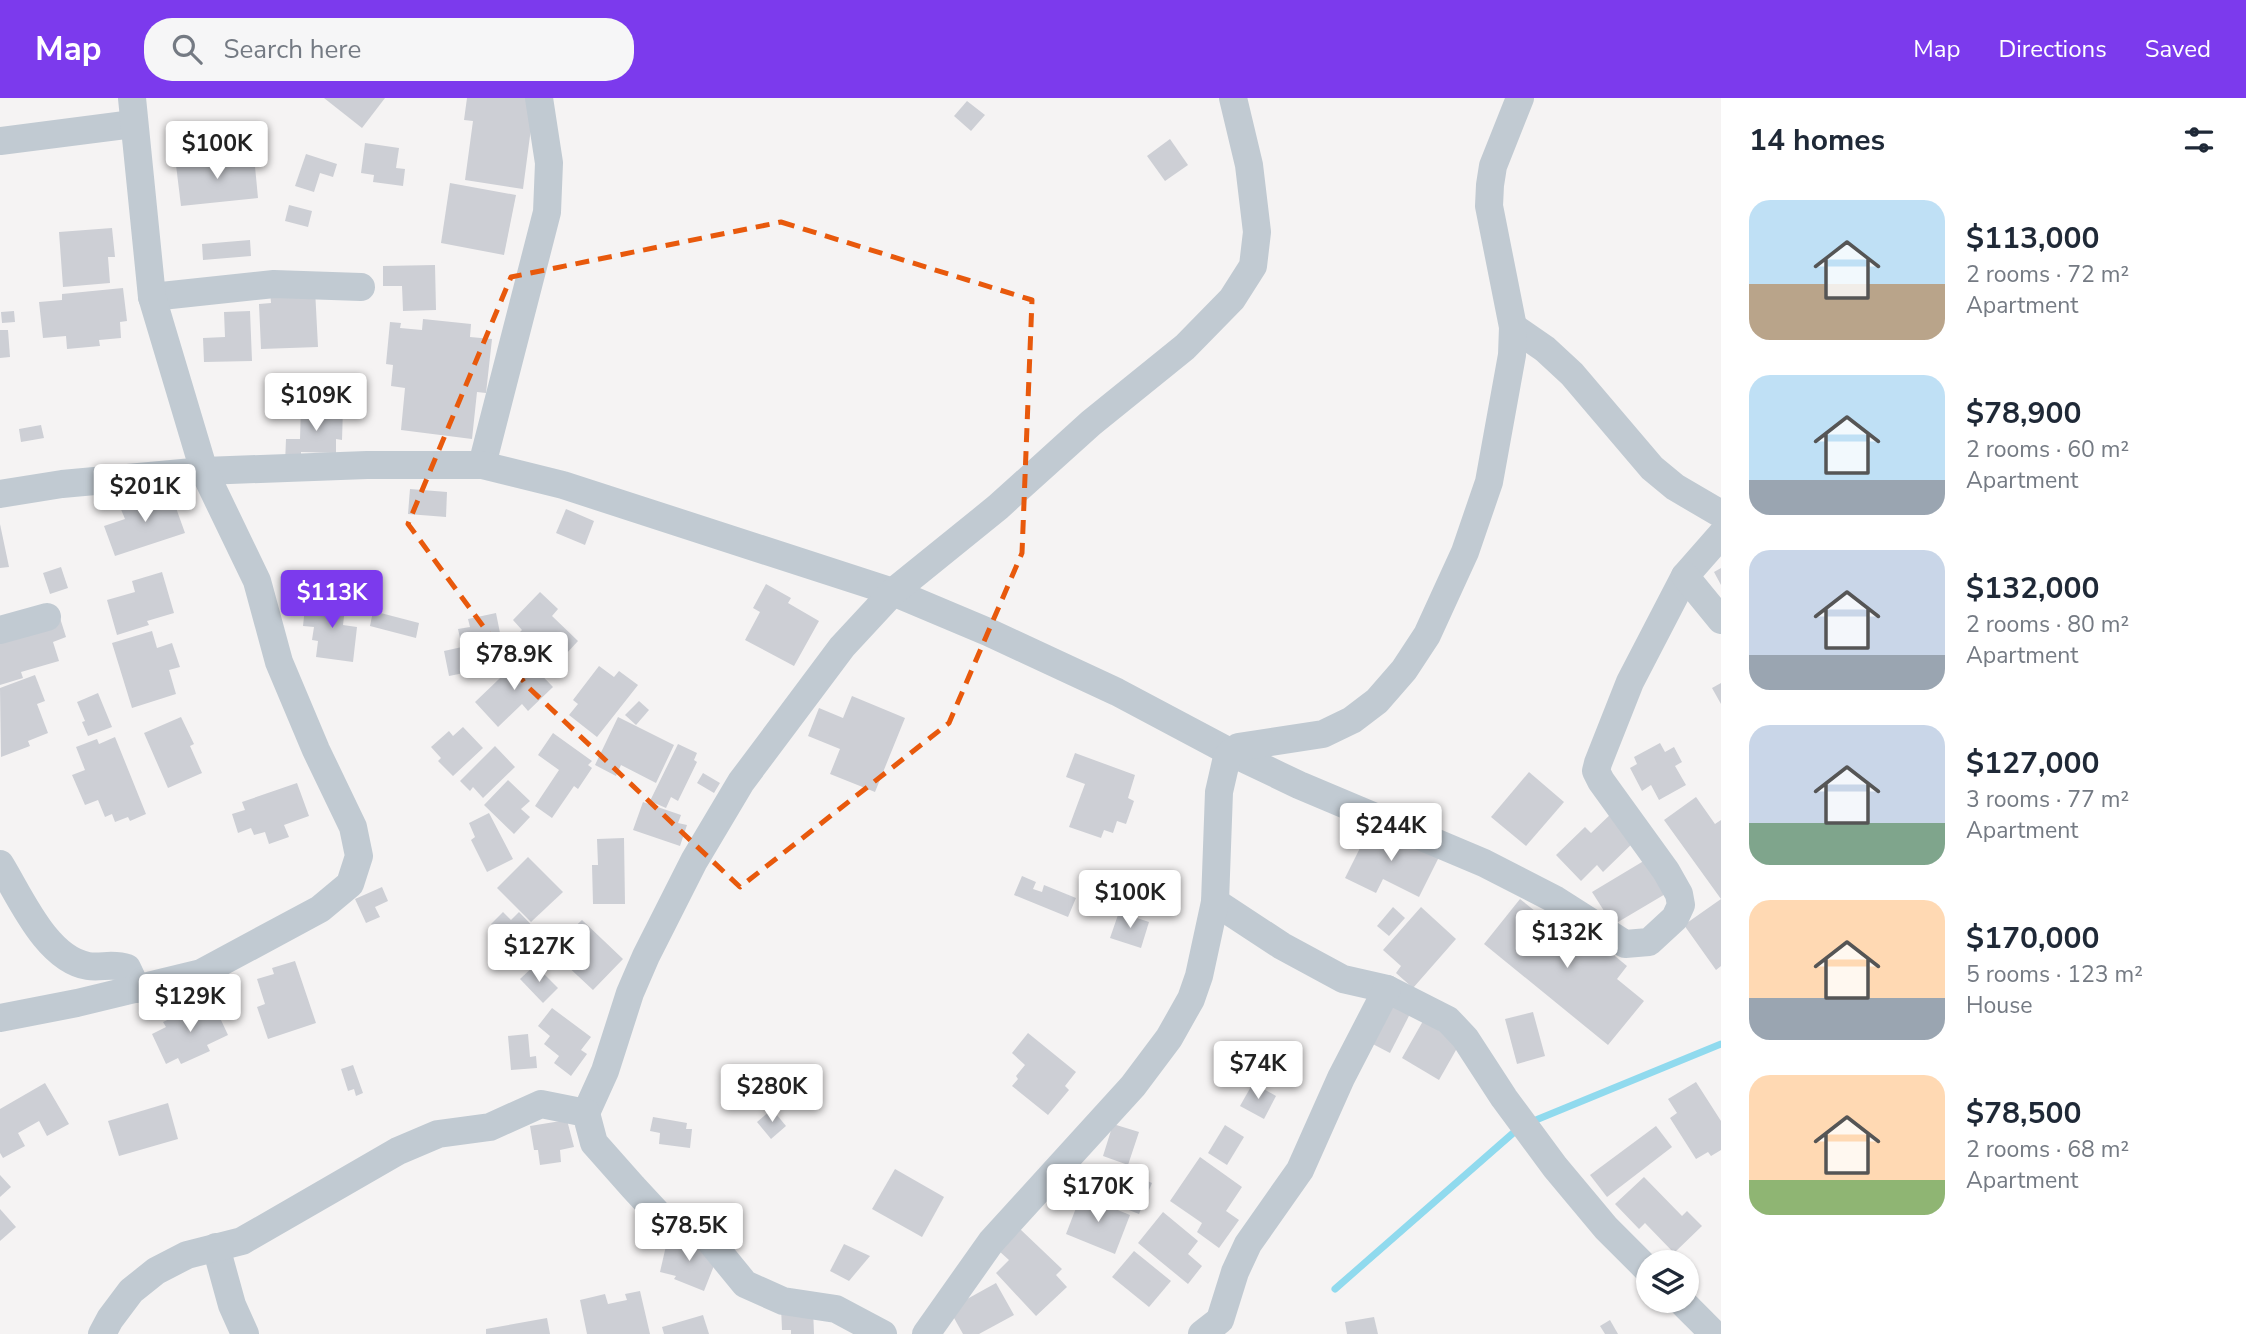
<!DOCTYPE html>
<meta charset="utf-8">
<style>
:root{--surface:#fff;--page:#f6f6f7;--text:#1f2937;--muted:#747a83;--accent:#7c3aed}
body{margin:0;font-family:"Nunito Sans",sans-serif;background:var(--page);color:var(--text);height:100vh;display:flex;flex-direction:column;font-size:26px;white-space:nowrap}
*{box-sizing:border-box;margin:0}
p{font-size:23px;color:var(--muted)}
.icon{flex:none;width:38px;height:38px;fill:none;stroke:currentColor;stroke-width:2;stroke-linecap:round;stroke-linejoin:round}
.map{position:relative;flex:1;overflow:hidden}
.details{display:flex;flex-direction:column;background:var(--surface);width:525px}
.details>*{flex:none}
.controls{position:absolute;left:1636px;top:1152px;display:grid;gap:14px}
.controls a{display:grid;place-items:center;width:63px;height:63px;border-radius:50%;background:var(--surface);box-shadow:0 2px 5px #0004;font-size:35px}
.price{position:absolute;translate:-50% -60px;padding:0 16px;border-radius:7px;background:#fff;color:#222;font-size:23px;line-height:46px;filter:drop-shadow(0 2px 4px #0008)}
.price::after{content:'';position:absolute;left:50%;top:42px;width:21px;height:16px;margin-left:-10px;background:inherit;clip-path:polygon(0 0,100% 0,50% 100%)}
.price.on{background:var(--accent);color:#fff}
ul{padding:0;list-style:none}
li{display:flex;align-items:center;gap:21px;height:175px;padding:0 28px}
li span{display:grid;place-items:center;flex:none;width:196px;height:140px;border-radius:21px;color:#555}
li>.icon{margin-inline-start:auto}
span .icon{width:84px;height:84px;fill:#fffc;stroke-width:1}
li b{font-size:30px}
h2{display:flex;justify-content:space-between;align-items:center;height:84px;padding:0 28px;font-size:30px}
header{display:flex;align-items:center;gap:42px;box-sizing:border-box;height:98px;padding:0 35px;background:var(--accent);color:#fff}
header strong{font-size:33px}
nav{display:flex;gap:38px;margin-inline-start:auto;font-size:24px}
.search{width:490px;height:63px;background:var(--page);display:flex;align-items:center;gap:18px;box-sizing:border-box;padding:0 24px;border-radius:28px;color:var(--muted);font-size:26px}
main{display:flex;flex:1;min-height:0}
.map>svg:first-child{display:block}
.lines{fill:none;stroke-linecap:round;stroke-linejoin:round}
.stream{stroke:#90daee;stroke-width:7}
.building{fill:#cdcfd5}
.minor{stroke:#c1cad2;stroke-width:28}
.marked{fill:none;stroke:#e8590c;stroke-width:5;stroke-dasharray:14 9;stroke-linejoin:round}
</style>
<header>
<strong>Map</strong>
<div class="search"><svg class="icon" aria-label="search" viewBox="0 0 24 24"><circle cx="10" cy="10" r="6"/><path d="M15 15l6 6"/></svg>Search here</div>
<nav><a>Map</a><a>Directions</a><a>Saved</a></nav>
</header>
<main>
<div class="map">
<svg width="1721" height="1236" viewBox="0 0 1721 1236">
<rect width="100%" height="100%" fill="#f5f3f3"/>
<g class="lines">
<g class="stream">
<polyline points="1531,1024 1721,946"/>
<polyline points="1335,1191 1520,1029"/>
</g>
</g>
<g class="building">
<polygon points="324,0 385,0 362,30"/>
<polygon points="467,0 535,0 523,91 465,82 473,23 464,22"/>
<polygon points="967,3 985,17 971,33 954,18"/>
<polygon points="1170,41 1188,67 1165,83 1147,58"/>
<polygon points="365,45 399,50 396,70 405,71 403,88 373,84 374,77 361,75"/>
<polygon points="306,56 337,66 333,79 320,75 314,94 295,88"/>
<polygon points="254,58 258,100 181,108 176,67"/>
<polygon points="450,85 516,97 504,157 441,145"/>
<polygon points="289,107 312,113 308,129 285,123"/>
<polygon points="112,130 115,159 108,159 110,185 63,189 59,134"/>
<polygon points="250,142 251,158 203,162 202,146"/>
<polygon points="435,167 436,212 403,213 402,188 383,188 383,168"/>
<polygon points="123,190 127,223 120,224 121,240 99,242 100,248 67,251 66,238 43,240 39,204 62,202 62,196"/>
<polygon points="315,191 318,249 261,251 259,206 271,205 270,192"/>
<polygon points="14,213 15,224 2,225 1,214"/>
<polygon points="250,213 252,263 204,264 203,240 225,239 224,214"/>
<polygon points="423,221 471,226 470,239 492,241 486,295 477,294 472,341 401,332 405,290 391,288 393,267 386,266 390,224 401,225 400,230 422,232"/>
<polygon points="0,232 8,232 10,259 0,260"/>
<polygon points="301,308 343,310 342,342 336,341 336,355 301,354 301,367 285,366 286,341 300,341"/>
<polygon points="41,327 44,340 21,344 19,331"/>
<polygon points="410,391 447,394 446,419 408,416"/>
<polygon points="170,393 185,435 115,458 104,428 125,421 120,409"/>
<polygon points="566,411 594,423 585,447 556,435"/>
<polygon points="0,426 9,469 0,470"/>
<polygon points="61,469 68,490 50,496 43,475"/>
<polygon points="1721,470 1721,487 1714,474"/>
<polygon points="162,474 174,515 147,523 149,527 117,537 107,502 135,494 132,483"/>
<polygon points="766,486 791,500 788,505 819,523 794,568 745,542 760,514 753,510"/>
<polygon points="540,494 558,511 552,518 578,543 566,556 563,553 549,566 518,536 522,532 513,522"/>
<polygon points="323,499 346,501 343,527 357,529 353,564 316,559 318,543 312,542 314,529 303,528 305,509 322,511"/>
<polygon points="373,513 419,525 416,540 370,528"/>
<polygon points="496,515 505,560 482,564 484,571 449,578 444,553 462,549 458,531 470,529 468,521"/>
<polygon points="60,520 66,539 53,544 59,563 21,574 23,580 0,587 0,539"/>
<polygon points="152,533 157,550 172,545 180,569 169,572 176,596 132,610 112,545"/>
<polygon points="523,558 553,589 528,613 522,606 498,629 475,604"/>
<polygon points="599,568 614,579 619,573 638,587 597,639 569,617 578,606 573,602"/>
<polygon points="35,577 45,603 37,606 48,635 28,643 30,648 1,659 0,590"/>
<polygon points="1721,585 1721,606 1712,590"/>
<polygon points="98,595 112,629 88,638 82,624 85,623 77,604"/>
<polygon points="852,598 905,620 875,694 830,676 840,651 808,638 819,610 843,620"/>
<polygon points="639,603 649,612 636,627 625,617"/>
<polygon points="181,619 194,646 190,648 202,675 168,690 144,635"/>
<polygon points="618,619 674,647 656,685 621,667 616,678 595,667"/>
<polygon points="463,629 483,650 453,678 438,663 441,660 431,649 449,633 453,638"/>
<polygon points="553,635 592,663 588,667 592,670 578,691 574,688 552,720 535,708 559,672 538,657"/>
<polygon points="115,639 146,716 130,723 128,719 115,724 112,716 105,719 98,702 85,707 72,677 85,672 76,649 97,641 99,646"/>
<polygon points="1660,645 1665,654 1674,649 1682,664 1675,668 1686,687 1659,702 1651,687 1642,693 1630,670 1637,666 1634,659"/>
<polygon points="678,646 697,655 694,662 697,664 678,703 671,699 666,710 650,703"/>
<polygon points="495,648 515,669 483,700 473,689 470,693 460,683"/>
<polygon points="1075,655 1135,677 1128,700 1134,703 1126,726 1117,723 1113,735 1104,732 1101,740 1069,729 1085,686 1066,679"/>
<polygon points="1529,674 1564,704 1526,748 1491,719"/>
<polygon points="703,675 720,685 714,695 697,685"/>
<polygon points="508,682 530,703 521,711 530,719 514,736 484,707"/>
<polygon points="297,685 309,718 284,727 289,739 269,746 265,734 254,737 251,730 238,735 232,716 245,712 242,704"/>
<polygon points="1696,699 1715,726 1721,722 1721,868 1716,872 1684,827 1721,801 1664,722"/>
<polygon points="643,704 681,717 678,725 687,727 680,748 633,732"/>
<polygon points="1613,714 1638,740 1603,774 1597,767 1581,783 1556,757 1585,729 1591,735"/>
<polygon points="489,715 513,761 487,774 471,742 475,739 469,725"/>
<polygon points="1372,726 1439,759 1419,799 1383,781 1376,795 1345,780"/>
<polygon points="624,740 625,806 593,806 592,767 598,767 597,741"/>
<polygon points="528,759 563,794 531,824 497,790"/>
<polygon points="1647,761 1667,795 1613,827 1592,794"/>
<polygon points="1022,778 1036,784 1033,791 1042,794 1044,787 1076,800 1068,819 1014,797"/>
<polygon points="382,789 388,803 375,809 380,819 366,825 355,801"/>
<polygon points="1520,801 1565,837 1575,825 1627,868 1617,881 1644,903 1608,947 1484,846"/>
<polygon points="1393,809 1405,820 1389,838 1377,828"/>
<polygon points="1421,809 1456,841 1413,890 1396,875 1401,868 1383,852"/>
<polygon points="503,814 511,822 519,814 546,842 516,872 491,846 501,836 491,826"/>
<polygon points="1119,814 1149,824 1141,850 1110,840"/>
<polygon points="582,822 623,861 593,892 563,864 579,848 567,836"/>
<polygon points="295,863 316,925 268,941 257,909 265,906 257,881 274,876 272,870"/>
<polygon points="535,867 558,890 543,905 520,881"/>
<polygon points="1390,898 1413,910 1390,955 1367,943"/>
<polygon points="199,907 202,913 214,907 228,937 207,947 210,953 181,966 178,960 166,966 152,936 166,929 163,924"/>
<polygon points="552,910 591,939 581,952 587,956 571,978 554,965 559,958 544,946 550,938 538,928"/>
<polygon points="1533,914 1545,958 1517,966 1505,921"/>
<polygon points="1423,923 1460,945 1439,982 1402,960"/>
<polygon points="1028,935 1076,974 1065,988 1069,992 1048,1017 1012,988 1018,981 1016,978 1025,967 1012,955"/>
<polygon points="528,936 530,959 536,958 537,970 511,972 508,938"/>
<polygon points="353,967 363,995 356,998 354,991 348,993 341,971"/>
<polygon points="1696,984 1721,1023 1721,1052 1711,1058 1708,1054 1696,1061 1670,1020 1677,1015 1668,1001"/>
<polygon points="45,985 69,1026 47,1038 39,1023 18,1035 25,1048 3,1060 0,1055 0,1011"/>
<polygon points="1253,985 1276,998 1264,1021 1240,1008"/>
<polygon points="168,1005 178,1041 119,1058 108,1023"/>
<polygon points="772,1011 786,1028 771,1041 757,1024"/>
<polygon points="653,1019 687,1025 686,1031 692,1031 690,1050 659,1046 660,1035 650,1033"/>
<polygon points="567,1022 574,1049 560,1052 561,1064 540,1067 538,1052 534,1052 530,1028"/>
<polygon points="1113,1026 1139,1034 1128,1067 1103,1058"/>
<polygon points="1225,1027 1244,1039 1227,1067 1208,1055"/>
<polygon points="1656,1028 1672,1049 1607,1099 1590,1077"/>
<polygon points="1200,1059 1242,1089 1226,1113 1239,1122 1219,1150 1197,1134 1202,1125 1170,1103"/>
<polygon points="1113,1069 1152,1085 1139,1116 1101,1101"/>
<polygon points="895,1071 944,1099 922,1139 872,1111"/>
<polygon points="0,1077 11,1089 0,1099"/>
<polygon points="1644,1079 1682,1118 1687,1113 1702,1128 1674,1155 1645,1125 1639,1131 1615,1106"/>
<polygon points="1081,1097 1130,1117 1115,1156 1066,1136"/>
<polygon points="0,1111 16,1129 0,1143"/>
<polygon points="1163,1114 1198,1143 1188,1156 1202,1168 1188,1186 1138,1145"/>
<polygon points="1020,1131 1062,1171 1056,1177 1067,1189 1036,1218 996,1175 1009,1162 999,1153"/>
<polygon points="668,1139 709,1149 717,1160 704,1193 674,1181 676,1178 660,1174"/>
<polygon points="844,1146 870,1158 849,1183 830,1173"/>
<polygon points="1134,1153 1171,1183 1149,1209 1112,1179"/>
<polygon points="996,1185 1014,1217 979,1236 963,1236 949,1211"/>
<polygon points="640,1193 650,1236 587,1236 580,1202 605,1196 608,1206 627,1202 625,1196"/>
<polygon points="781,1209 813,1210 814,1236 791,1236 791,1232 782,1232"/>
<polygon points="703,1217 709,1236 664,1236 662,1229"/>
<polygon points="1374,1219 1378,1236 1347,1236 1345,1224"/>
<polygon points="547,1220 550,1236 486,1236 486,1231"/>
<polygon points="1610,1222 1618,1236 1605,1236 1600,1228"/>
</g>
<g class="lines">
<g class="minor">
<polyline points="0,43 133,26"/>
<polyline points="152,199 274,186 361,189"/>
<polyline points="1513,229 1545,251 1572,276 1652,370 1675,389 1721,416"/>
<polyline points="482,367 547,114 549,65 539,0"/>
<polyline points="0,396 62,386 204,373 367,367 482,367 563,387 893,494 988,534 1117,594 1230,654 1299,687 1484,765 1556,802 1625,846 1649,844 1675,820 1681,807 1679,796 1666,773 1601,683 1596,673 1598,665 1630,584 1685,478 1721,437"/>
<polyline points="1685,478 1721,522"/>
<polyline points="0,532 47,519"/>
<path d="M0,766C20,798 46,861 88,868C101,870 113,865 127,870L137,891"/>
<polyline points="1215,804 1282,848 1343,881 1387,891 1448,922 1465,940 1504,1000 1555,1069 1606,1130 1648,1172"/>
<polyline points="0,920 77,905 201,875 320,811 350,786 359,758 353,729 316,652 279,564 257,483 204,373 152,199 132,0"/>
<polyline points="586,1015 605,973 630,895 646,858 694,763 741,684 842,549 893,494 998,409 1091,325 1185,249 1232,201 1253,168 1257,134 1249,67 1233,0"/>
<polyline points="216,1149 232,1207 245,1236"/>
<polyline points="1680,1202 1714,1236"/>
<polyline points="102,1236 110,1221 131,1193 156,1173 187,1157 242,1143 398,1053 438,1036 490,1029 541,1006 586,1015 594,1045 633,1089 671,1130 705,1137 745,1186 783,1203 836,1211 883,1236"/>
<polyline points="926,1236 991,1144 1133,988 1169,940 1191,901 1199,878 1215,804 1219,694 1227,659 1238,649 1323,636 1352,622 1377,603 1404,572 1427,537 1465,454 1489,384 1512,257 1513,229 1489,108 1490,87 1493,68 1520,0"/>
<polyline points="1202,1236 1220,1222 1235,1174 1248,1146 1300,1072 1341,980 1387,891"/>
</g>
</g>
<path class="marked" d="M781,124L1032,202L1022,455L949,625L740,789L527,588L408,426L511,179Z"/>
</svg>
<div class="controls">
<a><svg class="icon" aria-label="layers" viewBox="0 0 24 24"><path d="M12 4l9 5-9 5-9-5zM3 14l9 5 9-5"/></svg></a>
</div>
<b class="price" style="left:217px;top:83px">$100K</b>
<b class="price" style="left:316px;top:335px">$109K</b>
<b class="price" style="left:145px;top:426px">$201K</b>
<b class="price on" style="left:332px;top:532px">$113K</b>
<b class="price" style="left:514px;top:594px">$78.9K</b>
<b class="price" style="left:1391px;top:765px">$244K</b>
<b class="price" style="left:1130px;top:832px">$100K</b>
<b class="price" style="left:1567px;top:872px">$132K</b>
<b class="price" style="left:539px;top:886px">$127K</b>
<b class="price" style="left:190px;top:936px">$129K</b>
<b class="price" style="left:1258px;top:1003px">$74K</b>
<b class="price" style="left:772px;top:1026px">$280K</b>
<b class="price" style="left:1098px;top:1126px">$170K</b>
<b class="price" style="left:689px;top:1165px">$78.5K</b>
</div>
<section class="details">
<h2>14 homes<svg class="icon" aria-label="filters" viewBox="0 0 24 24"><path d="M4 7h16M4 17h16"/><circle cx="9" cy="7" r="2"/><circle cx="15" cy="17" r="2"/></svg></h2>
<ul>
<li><span style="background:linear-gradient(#bfe0f5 60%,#b9a48a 0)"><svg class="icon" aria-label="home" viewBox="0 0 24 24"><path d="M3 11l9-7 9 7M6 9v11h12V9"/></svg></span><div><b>$113,000</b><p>2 rooms · 72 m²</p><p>Apartment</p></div></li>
<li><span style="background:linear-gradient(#bfe0f5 75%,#9aa5b1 0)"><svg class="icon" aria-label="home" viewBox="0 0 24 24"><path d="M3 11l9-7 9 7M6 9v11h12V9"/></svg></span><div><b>$78,900</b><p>2 rooms · 60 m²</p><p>Apartment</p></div></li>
<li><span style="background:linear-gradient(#c9d6e8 75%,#9aa5b1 0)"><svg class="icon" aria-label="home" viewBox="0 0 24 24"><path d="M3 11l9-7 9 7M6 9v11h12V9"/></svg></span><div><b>$132,000</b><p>2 rooms · 80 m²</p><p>Apartment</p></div></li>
<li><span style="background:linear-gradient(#c9d6e8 70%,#7fa58c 0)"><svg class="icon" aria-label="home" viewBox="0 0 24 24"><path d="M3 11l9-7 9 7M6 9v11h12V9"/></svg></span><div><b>$127,000</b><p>3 rooms · 77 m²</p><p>Apartment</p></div></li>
<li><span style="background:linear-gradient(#ffd9b3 70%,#9aa5b1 0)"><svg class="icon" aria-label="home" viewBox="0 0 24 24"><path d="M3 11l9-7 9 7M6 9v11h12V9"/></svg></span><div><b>$170,000</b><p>5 rooms · 123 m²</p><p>House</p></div></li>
<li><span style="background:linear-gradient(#ffd9b3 75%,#8fb573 0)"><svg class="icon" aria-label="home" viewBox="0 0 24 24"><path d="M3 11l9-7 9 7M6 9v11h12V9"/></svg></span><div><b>$78,500</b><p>2 rooms · 68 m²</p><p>Apartment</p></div></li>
</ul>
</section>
</main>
